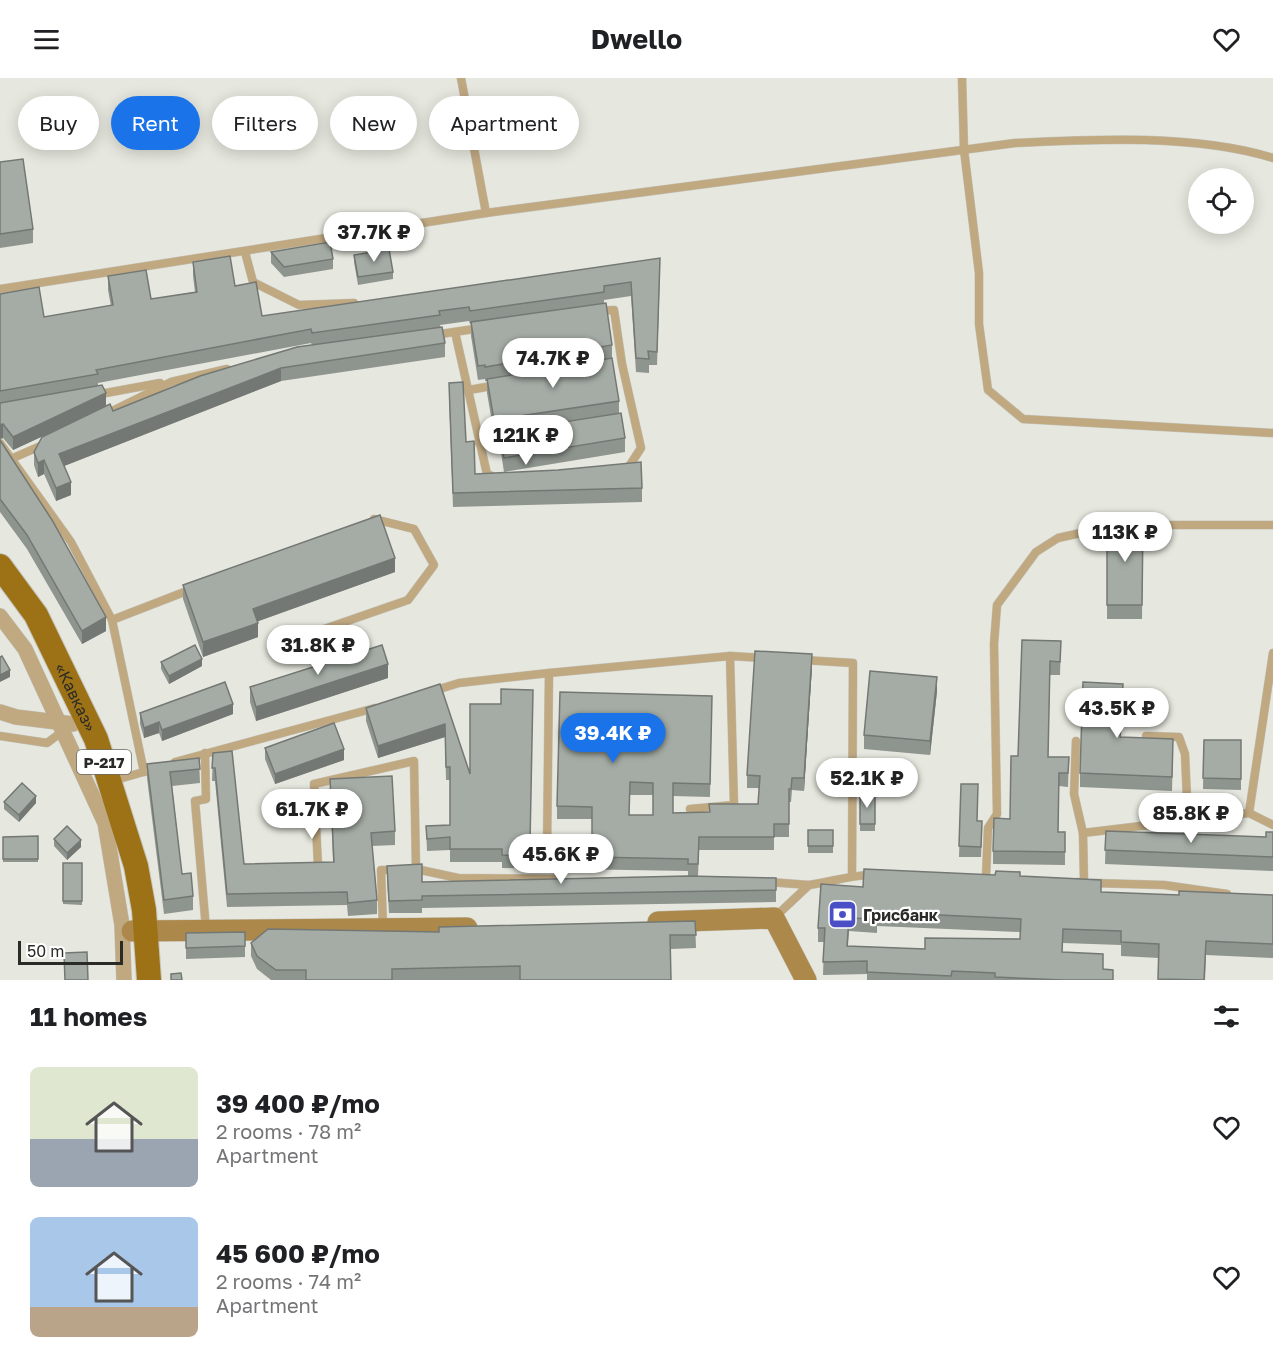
<!DOCTYPE html>
<meta charset="utf-8">
<style>
:root{--surface:#fff;--page:#f2f2f2;--text:#202124;--muted:#757577;--accent:#1a73e8}
body{margin:0;font-family:"Golos Text",sans-serif;background:var(--page);color:var(--text);height:100vh;display:flex;flex-direction:column;font-size:22px;white-space:nowrap}
*{box-sizing:border-box;margin:0}
p{font-size:20px;color:var(--muted)}
.icon{flex:none;width:33px;height:33px;fill:none;stroke:currentColor;stroke-width:2;stroke-linecap:round;stroke-linejoin:round}
.map{position:relative;height:902px;overflow:hidden}
.panel{display:flex;flex-direction:column;background:var(--surface);flex:1}
.panel>*{flex:none}
.hud{position:absolute;left:18px;top:18px;width:600px;height:54px;display:flex;gap:12px}
.buttons{position:absolute;left:1188px;top:90px;display:grid;gap:12px}
.buttons a{display:grid;place-items:center;width:66px;height:66px;border-radius:50%;background:var(--surface);box-shadow:0 3px 15px #0003;font-size:30px}
.scale{position:absolute;left:18px;bottom:15px;width:105px;box-sizing:border-box;padding-left:6px;border:3px solid #2a2b27;border-top:0;font-size:16px;line-height:21px;white-space:nowrap;color:#2a2b27;-webkit-text-stroke:4px #fff;paint-order:stroke}
.price{position:absolute;translate:-50% -51px;padding:0 14px;border-radius:21px;background:#fff;color:#222;font-size:20px;line-height:39px;filter:drop-shadow(0 2px 3px #0008)}
.price::after{content:'';position:absolute;left:50%;top:36px;width:18px;height:14px;margin-left:-9px;background:inherit;clip-path:polygon(0 0,100% 0,50% 100%)}
.price.active{background:var(--accent);color:#fff}
ul{padding:0;list-style:none}
li{display:flex;align-items:center;gap:18px;height:150px;padding:0 30px}
li span{display:grid;place-items:center;flex:none;width:168px;height:120px;border-radius:9px;color:#555}
li>.icon{margin-inline-start:auto}
span .icon{width:72px;height:72px;fill:#fffc;stroke-width:1}
li b{font-size:26px}
h2{display:flex;justify-content:space-between;align-items:center;height:72px;padding:0 30px;font-size:26px}
.tag{padding:0 21px;border-radius:27px;background:var(--surface);box-shadow:0 3px 15px #0003;font-size:21px;line-height:54px}
.tag.active{background:var(--accent);color:#fff}
header{display:flex;justify-content:space-between;align-items:center;height:78px;padding:0 30px;background:var(--surface);font-size:27px;font-weight:700}
.map>svg:first-child{display:block}
.lines{fill:none;stroke-linecap:round;stroke-linejoin:round}
.lane-casing{stroke:#c4c5bd;stroke-width:9}
.street-casing{stroke:#c4c5bd;stroke-width:16}
.secondary-casing{stroke:#c4c5bd;stroke-width:22}
.primary-casing{stroke:#c4c5bd;stroke-width:26}
.lane{stroke:#c0a881;stroke-width:8}
.street{stroke:#c0a881;stroke-width:15}
.secondary{stroke:#ac884b;stroke-width:21}
.primary{stroke:#9d7116;stroke-width:24}
.wall{fill:#8e948e;fill-rule:evenodd}
.shaded-wall{fill:#747874}
.building{fill:#a5aca5;stroke:#747874;stroke-width:1.5;fill-rule:evenodd}
.labels{text-anchor:middle;dominant-baseline:central;stroke-width:4.5;stroke-linejoin:round;paint-order:stroke}
.shield{fill:#fff;stroke:#6a6b68;stroke-width:1.5}
.shield-label{font-size:15px;font-weight:bold;fill:#2a2b27}
.street-label{font-size:16px;fill:#2a2b27;stroke:#fff}
.poi-label{font-size:16px;font-weight:bold;fill:#2a2b27;stroke:#fff;text-anchor:start}
</style>
<header><svg class="icon" aria-label="menu" viewBox="0 0 24 24"><path d="M4 6h16M4 12h16M4 18h16"/></svg>Dwello<svg class="icon" aria-label="heart" viewBox="0 0 24 24"><path d="M12 20l-8-8c-3-5 5-10 8-4 3-6 11-1 8 4z"/></svg></header>
<div class="map">
<svg width="1273" height="902" viewBox="0 0 1273 902">
<rect width="100%" height="100%" fill="#e6e7de"/>
<g class="lines">
<defs>
<g id="lane">
<polyline points="461,0 486,135"/>
<polyline points="962,0 964,72 979,195 979,246 988,312 1023,341 1273,355"/>
<polyline points="245,174 253,204 299,227 354,225"/>
<path d="M0,211L486,135L1015,65C1095,61 1196,56 1273,80"/>
<polyline points="597,233 614,232 622,286 641,370 628,390"/>
<polyline points="455,254 487,396 494,399"/>
<polyline points="434,257 481,250"/>
<polyline points="469,312 497,307"/>
<polyline points="95,317 160,305"/>
<polyline points="104,337 171,304 227,291"/>
<polyline points="0,365 71,464 112,542"/>
<polyline points="479,365 510,360"/>
<polyline points="13,380 45,366"/>
<polyline points="1135,447 1273,447"/>
<polyline points="281,566 408,522 434,487 414,451 374,441"/>
<polyline points="730,578 764,580"/>
<polyline points="803,582 853,585 852,797"/>
<polyline points="433,613 459,605 549,595"/>
<polyline points="0,658 47,665 63,653"/>
<polyline points="1146,658 1179,659 1185,676 1188,744"/>
<polyline points="1076,663 1074,716 1083,755 1084,804 1078,804"/>
<polyline points="205,675 206,721 195,723 206,851"/>
<polyline points="175,684 375,630"/>
<polyline points="144,694 112,542 192,511"/>
<polyline points="112,703 147,693"/>
<polyline points="1249,735 1273,575"/>
<polyline points="1083,755 1249,735 1273,747"/>
<polyline points="547,772 549,595 730,578 734,727 690,731"/>
<polyline points="318,788 314,706 414,683 416,791 411,791"/>
<polyline points="416,791 458,800 556,801"/>
<polyline points="986,799 988,750 997,736 994,566 997,527 1036,474 1058,460 1117,447"/>
<polyline points="769,804 809,807 775,839"/>
<polyline points="1093,805 1164,807 1227,816"/>
<path d="M809,807C831,804 850,797 872,797"/>
<polyline points="383,849 381,792 396,792"/>
</g>
<g id="street">
<polyline points="0,538 25,571 105,745 122,847 124,902"/>
<polyline points="0,634 16,639 73,646"/>
</g>
<g id="secondary">
<polyline points="658,844 774,840 806,902"/>
<polyline points="132,853 467,850"/>
</g>
<g id="primary">
<path id="s1" d="M0,488L36,537L96,661L136,788L144,832L149,902"/>
</g>
</defs>
<use href="#lane" class="lane-casing"/>
<use href="#street" class="street-casing"/>
<use href="#secondary" class="secondary-casing"/>
<use href="#primary" class="primary-casing"/>
<use href="#lane" class="lane"/>
<use href="#street" class="street"/>
<use href="#secondary" class="secondary"/>
<use href="#primary" class="primary"/>
</g>
<g class="wall">
<polygon points="0,84 33,151 33,165 0,170"/>
<polygon points="271,174 333,181 333,191 284,199 271,185"/>
<polygon points="354,177 393,194 393,201 358,207 354,184"/>
<path d="M193,184L235,208L262,238L660,193L657,287H649V295L636,294L631,218L604,222V225L612,267V281L619,323V336L625,360V374L504,394L500,368V355L494,356L487,315V303H485V301L478,302L471,258V246H470L469,243L440,247L445,265V279L281,303L64,388L71,417L56,423L44,396L38,399L34,387V374L75,343L13,372L3,360L0,361V216L44,239L111,228L108,212V198L151,221L195,214L193,198ZM311,265L312,267L113,333L106,328L98,308V305Z"/>
<polygon points="449,319 466,364 475,396 642,410 642,424 453,429"/>
<polygon points="0,362 106,553 82,566 27,471 0,434"/>
<polygon points="1107,443 1143,443 1142,541 1107,541"/>
<polygon points="395,494 258,543 258,559 203,579 183,521 183,507"/>
<polygon points="1022,562 1061,563 1060,597 1050,597 1048,679 1069,679 1068,709 1059,708 1058,754 1065,754 1065,787 993,786 993,773 1010,741 1018,678"/>
<polygon points="161,584 202,588 169,606 161,591"/>
<path d="M812,589L804,713L792,712L791,724H789V759H774V772H699L698,798L776,800V824L422,830V835H389L387,800L422,804L688,798V793L502,790V784H450V772L427,773L426,748L450,747V702H446L445,659L378,680L366,643V630L440,606L470,696L530,765L592,766V741H557V728L712,618L710,719L673,718V735L710,734L758,726L759,710H747V697ZM630,717H653V737H629Z"/>
<polygon points="388,600 256,643 250,624 250,609"/>
<polygon points="937,613 930,677 864,671 864,657"/>
<polygon points="1123,620 1121,659 1173,675 1172,713 1080,709 1080,695"/>
<polygon points="140,635 233,636 162,663 159,655 144,660 140,646"/>
<polygon points="1204,662 1241,662 1241,712 1203,711"/>
<polygon points="265,670 344,682 275,706 265,681"/>
<polygon points="213,675 244,786 333,784 330,701 395,753 395,767 372,768 377,822 377,836 348,838 347,827 227,829 215,703 212,703"/>
<polygon points="199,680 200,705 172,708 182,796 193,818 193,832 164,836 147,700 147,686"/>
<polygon points="961,706 982,754 981,779 959,779"/>
<polygon points="860,716 875,717 875,753 860,753"/>
<polygon points="4,724 36,725 19,744 4,731"/>
<rect x="808" y="752" width="25" height="23"/>
<polygon points="1106,753 1266,759 1273,754 1273,793 1105,786"/>
<polygon points="38,758 38,784 3,784 3,759"/>
<polygon points="54,761 81,769 67,782 54,768"/>
<polygon points="63,785 82,785 82,827 63,826"/>
<path d="M1020,798L1101,814L1179,817H1273V880L1206,877L1205,902H1158L1159,880L1121,878V867L1063,865L1062,874L1103,891L1113,902H867V896L823,897L824,864H818V850L863,809ZM877,848L1020,854V861L925,871L848,868L849,853L877,855Z"/>
<polygon points="695,843 696,870 671,871 520,902 271,902 257,891 251,878 251,865 439,854"/>
<polygon points="245,854 245,879 186,881 186,855"/>
</g>
<g class="shaded-wall">
<polygon points="281,290 281,303 59,390 59,376"/>
<polygon points="106,315 106,329 13,372 13,359"/>
<polygon points="3,346 3,360 0,361 0,347"/>
<polygon points="44,382 44,396 38,399 38,385"/>
<polygon points="71,404 71,417 56,423 56,410"/>
<polygon points="395,480 395,494 253,545 253,531"/>
<polygon points="106,539 106,553 82,566 82,553"/>
<polygon points="258,545 258,559 203,579 203,564"/>
<polygon points="812,576 812,589 804,713 804,700"/>
<polygon points="202,581 202,588 169,606 169,598"/>
<polygon points="388,586 388,600 256,643 256,629"/>
<polygon points="10,592 10,599 0,604 0,597"/>
<polygon points="937,599 937,613 930,677 930,663"/>
<polygon points="233,626 233,636 162,663 162,652"/>
<polygon points="159,644 159,655 144,660 144,650"/>
<polygon points="445,646 445,659 378,680 378,668"/>
<polygon points="344,671 344,682 275,706 275,696"/>
<polygon points="36,718 36,725 19,744 19,737"/>
<polygon points="81,762 81,769 67,782 67,775"/>
</g>
<g class="building">
<polygon points="23,81 33,151 0,156 0,84"/>
<polygon points="330,164 333,181 284,189 271,174"/>
<polygon points="389,171 393,194 358,199 354,177"/>
<polygon points="230,178 235,208 256,204 262,238 660,180 657,274 648,273 649,281 636,280 631,204 604,208 604,214 470,233 469,229 439,233 440,237 312,255 311,251 96,292 98,296 0,313 0,216 39,209 44,239 113,227 108,198 146,192 151,221 197,214 193,184"/>
<polygon points="606,225 612,267 485,289 485,287 478,288 471,244"/>
<polygon points="442,249 445,265 281,290 59,376 71,404 56,410 44,382 38,385 34,374 42,359 110,326 113,333 200,298 297,269"/>
<polygon points="612,280 619,323 494,342 487,301"/>
<polygon points="463,304 466,364 474,363 475,396 558,392 641,384 642,410 453,415 449,305"/>
<polygon points="102,307 106,315 13,359 3,346 0,347 0,325"/>
<polygon points="621,335 625,360 504,380 500,354"/>
<polygon points="0,362 52,442 106,539 82,553 27,457 0,421"/>
<polygon points="380,437 395,480 253,531 258,545 203,564 183,507"/>
<polygon points="1107,443 1143,443 1142,527 1107,527"/>
<polygon points="1022,562 1061,563 1060,584 1050,583 1048,679 1069,679 1068,695 1059,695 1058,754 1065,754 1065,774 993,773 994,740 1010,741 1011,678 1018,678"/>
<polygon points="195,567 202,581 169,598 161,584"/>
<polygon points="382,567 388,586 256,629 250,609"/>
<path d="M755,573L812,576L804,700H792L791,711H789V746H774V759H699L698,786H688V781L502,777V771H450V759L427,761L426,748L450,747V689H446L445,646L378,668L366,630L440,606L470,696V626H501V611L533,612L530,765L592,766V729L557,728L560,614L712,618L710,706L673,705V735L710,734L709,726H758L760,698L747,697ZM630,704L653,705V737H629Z"/>
<polygon points="2,578 10,592 0,597 0,579"/>
<polygon points="870,593 937,599 930,663 864,657"/>
<polygon points="225,604 233,626 162,652 159,644 144,650 140,635"/>
<polygon points="1083,604 1123,606 1120,659 1173,661 1172,699 1080,695"/>
<polygon points="334,645 344,671 275,696 265,670"/>
<polygon points="1204,662 1241,662 1241,701 1203,700"/>
<polygon points="232,673 244,786 334,784 330,701 392,698 395,753 371,755 377,822 348,825 347,814 227,816 215,690 212,690 213,675"/>
<polygon points="199,680 200,691 170,694 182,796 191,795 193,818 164,822 147,686"/>
<polygon points="22,705 36,718 19,737 4,724"/>
<polygon points="961,706 978,706 977,743 982,743 981,769 959,768"/>
<polygon points="860,716 875,717 875,746 860,746"/>
<polygon points="67,748 81,762 67,775 54,761"/>
<rect x="808" y="752" width="25" height="16"/>
<polygon points="1106,753 1266,759 1266,754 1273,754 1273,779 1105,772"/>
<polygon points="38,758 38,781 3,781 3,759"/>
<rect x="63" y="785" width="19" height="38"/>
<polygon points="422,786 422,804 688,798 776,800 776,812 422,818 422,822 389,823 387,788"/>
<path d="M864,791L995,797L996,793L1020,794V798L1101,802V814L1179,817V813L1273,817V866L1206,863L1204,902L1158,901L1159,866L1121,864V853L1063,851L1062,874L1103,876V891L1113,892V902H1063L995,899V895L952,893L951,898L867,894V883L823,884L825,850H818L821,806L863,809ZM877,834L1021,841L1020,861L925,860V871L847,868L849,840L877,841Z"/>
<polygon points="695,843 696,857 670,857 671,902 520,902 520,888 392,891 392,902 306,902 306,892 276,892 257,878 251,865 268,851 439,854 439,849"/>
<polygon points="245,854 245,868 186,870 186,855"/>
<polygon points="87,874 88,902 65,902 64,875"/>
<polygon points="181,895 182,902 171,902 171,896"/>
</g>
<defs>
<symbol id="bank-square" viewBox="-11 -11 22 22"><rect x="-9" y="-9" width="18" height="18" rx="4" fill="#4b4fc5" stroke="#fff"/><path d="M-6-4H6V4H-6ZM0-2.3a2.3 2.3 0 1 0 0 4.6a2.3 2.3 0 1 0 0-4.6Z" fill="#fff"/></symbol>
</defs>
<g fill-rule="evenodd">
<use href="#bank-square" x="826" y="820" width="33" height="33"/>
</g>
<g class="labels">
<rect class="shield" x="77" y="672" width="54" height="24" rx="4.5"/>
<g class="shield-label">
<text x="104" y="684">Р-217</text>
</g>
<g class="street-label">
<text stroke="none"><textPath href="#s1" startOffset="152">«Кавказ»</textPath></text>
</g>
<g class="poi-label">
<text x="863" y="837">Грисбанк</text>
</g>
</g>
</svg>
<div class="buttons">
<a><svg class="icon" aria-label="locate" viewBox="0 0 24 24"><circle cx="12" cy="12" r="6"/><path d="M12 2v4M12 18v4M2 12h4M18 12h4"/></svg></a>
</div>
<div class="scale">50 m</div>
<b class="price" style="left:374px;top:185px">37.7K ₽</b>
<b class="price" style="left:553px;top:311px">74.7K ₽</b>
<b class="price" style="left:526px;top:388px">121K ₽</b>
<b class="price" style="left:1125px;top:485px">113K ₽</b>
<b class="price" style="left:318px;top:598px">31.8K ₽</b>
<b class="price" style="left:1117px;top:661px">43.5K ₽</b>
<b class="price active" style="left:613px;top:686px">39.4K ₽</b>
<b class="price" style="left:867px;top:731px">52.1K ₽</b>
<b class="price" style="left:312px;top:762px">61.7K ₽</b>
<b class="price" style="left:1191px;top:766px">85.8K ₽</b>
<b class="price" style="left:561px;top:807px">45.6K ₽</b>
<div class="hud">
<a class="tag">Buy</a>
<a class="tag active">Rent</a>
<a class="tag">Filters</a>
<a class="tag">New</a>
<a class="tag">Apartment</a>
</div>
</div>
<section class="panel">
<h2>11 homes<svg class="icon" aria-label="filters" viewBox="0 0 24 24"><path d="M4 7h16M4 17h16"/><circle cx="9" cy="7" r="2"/><circle cx="15" cy="17" r="2"/></svg></h2>
<ul>
<li><span style="background:linear-gradient(#dfe7d0 60%,#9aa5b1 0)"><svg class="icon" aria-label="home" viewBox="0 0 24 24"><path d="M3 11l9-7 9 7M6 9v11h12V9"/></svg></span><div><b>39 400 ₽/mo</b><p>2 rooms · 78 m²</p><p>Apartment</p></div><svg class="icon" aria-label="heart" viewBox="0 0 24 24"><path d="M12 20l-8-8c-3-5 5-10 8-4 3-6 11-1 8 4z"/></svg></li>
<li><span style="background:linear-gradient(#a9c7e8 75%,#b9a48a 0)"><svg class="icon" aria-label="home" viewBox="0 0 24 24"><path d="M3 11l9-7 9 7M6 9v11h12V9"/></svg></span><div><b>45 600 ₽/mo</b><p>2 rooms · 74 m²</p><p>Apartment</p></div><svg class="icon" aria-label="heart" viewBox="0 0 24 24"><path d="M12 20l-8-8c-3-5 5-10 8-4 3-6 11-1 8 4z"/></svg></li>
</ul>
</section>
